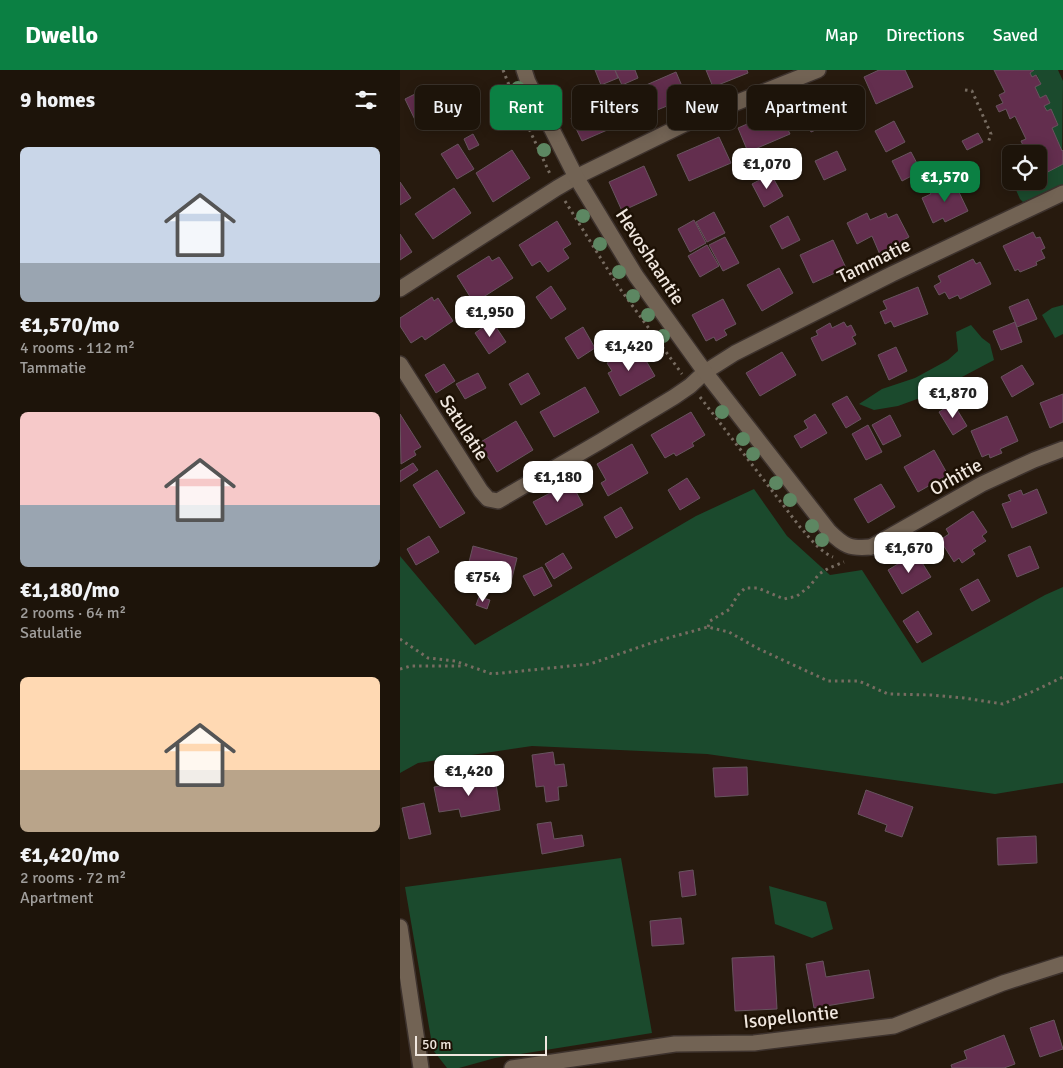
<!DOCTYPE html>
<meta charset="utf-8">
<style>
:root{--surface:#1d140a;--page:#2a2118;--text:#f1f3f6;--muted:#a09e9c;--line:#3b332b;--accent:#0b8043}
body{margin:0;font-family:Signika,sans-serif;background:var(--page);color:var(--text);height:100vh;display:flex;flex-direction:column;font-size:19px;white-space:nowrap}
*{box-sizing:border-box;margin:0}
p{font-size:16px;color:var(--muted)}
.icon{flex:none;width:28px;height:28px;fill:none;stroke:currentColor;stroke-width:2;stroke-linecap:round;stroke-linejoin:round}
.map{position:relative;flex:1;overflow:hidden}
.sheet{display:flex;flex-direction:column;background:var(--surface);width:400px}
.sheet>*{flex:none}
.guide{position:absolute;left:15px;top:15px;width:475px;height:45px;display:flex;gap:10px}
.tools{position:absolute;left:602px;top:75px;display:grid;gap:10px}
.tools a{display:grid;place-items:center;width:45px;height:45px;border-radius:8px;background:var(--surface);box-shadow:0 2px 12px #0003,0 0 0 1px var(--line);font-size:25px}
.scale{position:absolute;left:15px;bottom:12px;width:132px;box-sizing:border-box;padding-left:5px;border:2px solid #f0e7df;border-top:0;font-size:14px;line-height:18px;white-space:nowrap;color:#f0e7df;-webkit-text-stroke:4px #1d1105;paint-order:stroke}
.price{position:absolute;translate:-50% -42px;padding:0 11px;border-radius:10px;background:#fff;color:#222;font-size:16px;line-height:32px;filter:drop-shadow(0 1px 2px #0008)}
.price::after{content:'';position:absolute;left:50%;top:30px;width:15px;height:11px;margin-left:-8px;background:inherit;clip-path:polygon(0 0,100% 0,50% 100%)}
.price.active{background:var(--accent);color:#fff}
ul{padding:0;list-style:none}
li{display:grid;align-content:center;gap:10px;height:265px;padding:0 20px}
li span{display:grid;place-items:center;height:155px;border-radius:8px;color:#555}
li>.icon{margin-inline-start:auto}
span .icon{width:90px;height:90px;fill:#fffc;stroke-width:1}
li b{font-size:21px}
h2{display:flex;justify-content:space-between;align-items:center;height:60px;padding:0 20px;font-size:21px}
.chip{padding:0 18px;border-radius:8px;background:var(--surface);box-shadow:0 2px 12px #0003,0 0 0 1px var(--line);font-size:18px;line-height:45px}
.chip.active{background:var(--accent);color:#fff}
header{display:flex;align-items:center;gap:30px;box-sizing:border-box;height:70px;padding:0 25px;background:var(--accent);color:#fff}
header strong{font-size:24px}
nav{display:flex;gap:28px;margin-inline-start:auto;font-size:18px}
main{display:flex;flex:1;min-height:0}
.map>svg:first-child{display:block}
.green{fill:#1b4a2d}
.building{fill:#632e4e;stroke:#68545f}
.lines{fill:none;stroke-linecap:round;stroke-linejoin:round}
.street-casing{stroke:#3d322d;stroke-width:18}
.secondary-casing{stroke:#3d322d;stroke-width:18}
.path{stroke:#776c61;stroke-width:3;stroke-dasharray:2.5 4;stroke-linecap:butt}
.street{stroke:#726354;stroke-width:15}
.secondary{stroke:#726354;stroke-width:15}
.tree{fill:#5d8762}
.labels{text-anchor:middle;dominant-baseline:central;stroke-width:5;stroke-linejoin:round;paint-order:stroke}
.street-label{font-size:19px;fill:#f0e7df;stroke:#1d1105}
</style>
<header>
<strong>Dwello</strong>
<nav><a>Map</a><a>Directions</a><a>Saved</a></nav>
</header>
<main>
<section class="sheet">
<h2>9 homes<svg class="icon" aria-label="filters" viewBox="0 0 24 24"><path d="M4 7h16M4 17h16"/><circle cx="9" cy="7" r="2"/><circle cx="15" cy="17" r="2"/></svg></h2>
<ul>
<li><span style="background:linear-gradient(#c9d6e8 75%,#9aa5b1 0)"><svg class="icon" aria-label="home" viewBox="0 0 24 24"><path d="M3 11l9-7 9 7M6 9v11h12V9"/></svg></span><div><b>€1,570/mo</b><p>4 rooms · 112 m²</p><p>Tammatie</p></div></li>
<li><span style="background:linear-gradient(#f6c9c9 60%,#9aa5b1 0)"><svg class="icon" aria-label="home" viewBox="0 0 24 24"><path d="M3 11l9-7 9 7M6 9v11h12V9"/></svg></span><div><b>€1,180/mo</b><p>2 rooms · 64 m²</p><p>Satulatie</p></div></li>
<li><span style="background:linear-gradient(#ffd9b3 60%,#b9a48a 0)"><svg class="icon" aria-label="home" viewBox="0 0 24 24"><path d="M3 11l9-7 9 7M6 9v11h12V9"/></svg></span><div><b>€1,420/mo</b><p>2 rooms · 72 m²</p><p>Apartment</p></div></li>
</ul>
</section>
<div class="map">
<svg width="663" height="998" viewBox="0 0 663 998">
<rect width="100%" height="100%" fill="#271a0e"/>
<g class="green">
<polygon points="634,0 658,0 663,11 662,81 652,58 658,54 651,40 647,41 644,36 650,33 646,25 640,28 635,17 641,14 637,5 632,7 630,3"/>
<polygon points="663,94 663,115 623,132 620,129 616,120 619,113 619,111 639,111 639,99 642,104"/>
<polygon points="663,235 663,264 655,268 642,245 652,238"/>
<polygon points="571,255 582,268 590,274 594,290 528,325 498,336 474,340 459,334 482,319 515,308 548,290 558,281 556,262"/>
<polygon points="354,419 387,466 430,505 462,500 522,593 645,525 663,517 663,713 595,724 307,684 132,676 18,693 0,703 0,486 75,575 296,446"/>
<polygon points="221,788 252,963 95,988 59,998 47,998 33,980 5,817"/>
<polygon points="369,816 426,832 433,859 412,868 375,854"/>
</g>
<g class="building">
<polygon points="195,0 215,0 218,8 201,15"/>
<polygon points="215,0 235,0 238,8 222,15"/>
<polygon points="306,0 347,0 348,3 313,17"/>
<polygon points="479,0 505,0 513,17 476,34 464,7"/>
<polygon points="594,0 634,0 630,3 632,7 636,5 641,14 635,17 640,28 646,25 650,33 644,36 647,41 651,39 658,55 652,58 662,81 663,80 663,94 642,105 639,99 639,84 622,84 626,82 621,71 626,69 615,46 610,49 606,39 599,42 596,36 603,33 599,25 605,22"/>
<polygon points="276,2 287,28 247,44 237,19"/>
<polygon points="439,18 451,45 411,62 400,35"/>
<polygon points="25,19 37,45 17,54 5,29"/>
<polygon points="210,30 221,54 182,71 171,48"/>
<polygon points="379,40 390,64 348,82 338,58"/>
<polygon points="494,51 505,72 486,82 475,61"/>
<polygon points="578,63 583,72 567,80 562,71"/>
<polygon points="73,64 79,75 69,80 64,69"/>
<polygon points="319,67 331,93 289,111 277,85"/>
<polygon points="58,74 74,99 57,109 41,84"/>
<polygon points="112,80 130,108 93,132 76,103"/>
<polygon points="437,81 446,100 424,110 415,91"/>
<polygon points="511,82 521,101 502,111 492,91"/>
<polygon points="244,96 257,125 222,141 209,112"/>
<polygon points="371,104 383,126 364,137 352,114"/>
<polygon points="0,112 11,128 0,135"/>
<polygon points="548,112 551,119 556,116 568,141 545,152 543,148 533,153 522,128 531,124 529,121"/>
<polygon points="54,118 71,143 33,169 15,144"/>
<polygon points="314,142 325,163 307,172 296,152"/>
<polygon points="467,143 470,150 486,143 488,148 497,144 509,167 500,172 502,177 481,187 472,166 457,174 447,153"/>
<polygon points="388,146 400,170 382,179 370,156"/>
<polygon points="294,150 306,173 290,182 278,159"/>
<polygon points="157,151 171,174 163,179 169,188 148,202 140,191 132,196 119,175"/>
<polygon points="633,162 636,168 640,167 645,178 641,180 645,188 636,192 637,195 620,202 618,199 615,201 603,176"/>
<polygon points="0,164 12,182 0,190"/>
<polygon points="325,167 339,193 323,201 309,175"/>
<polygon points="433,170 446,198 413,213 400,185"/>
<polygon points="307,175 319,196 300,207 288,186"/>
<polygon points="89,186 92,191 99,187 113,208 74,233 57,206"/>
<polygon points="573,189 576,194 580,192 591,214 560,229 558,225 549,229 545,222 539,225 534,216 541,212 538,206"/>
<polygon points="379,198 393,223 362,241 347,215"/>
<polygon points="151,216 166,239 151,249 136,227"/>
<polygon points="518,217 528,244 494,257 491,251 485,254 480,242 487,239 483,231"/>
<polygon points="32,227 34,231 38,228 53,251 25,270 22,266 11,273 0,256 0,248"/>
<polygon points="323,229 336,254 324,260 327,265 316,271 314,267 306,271 292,245"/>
<polygon points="628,229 637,249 617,257 609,237"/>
<polygon points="92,251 106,272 89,284 75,263"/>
<polygon points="444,252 447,257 451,255 456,265 452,267 456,274 422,291 411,268 418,265 416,261 430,253 432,258"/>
<polygon points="615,252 622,272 601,280 593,261"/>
<polygon points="183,257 195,278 178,289 165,268"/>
<polygon points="496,277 507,301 489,310 478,285"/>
<polygon points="227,282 230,288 241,282 255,306 220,326 208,303 212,301 207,293"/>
<polygon points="382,282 396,305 360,326 346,303"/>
<polygon points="44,294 55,311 36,323 25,305"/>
<polygon points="622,295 634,314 612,327 601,307"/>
<polygon points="78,303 86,318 65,329 56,314"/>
<polygon points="128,303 140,324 121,335 109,314"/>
<polygon points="185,317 199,342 154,367 140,342"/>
<polygon points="663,324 663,352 650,358 640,333"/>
<polygon points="447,326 461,349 446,358 432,334"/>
<polygon points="553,333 567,356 553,365 539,342"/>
<polygon points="291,342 305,365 292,373 294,376 276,386 274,383 265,388 251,365"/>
<polygon points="0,344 21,377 14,381 16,385 1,394"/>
<polygon points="415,344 427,363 401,378 394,366 408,358 404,351"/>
<polygon points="490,345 501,366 483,375 472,355"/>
<polygon points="607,346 618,371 600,379 602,383 590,388 589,384 582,387 571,361"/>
<polygon points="116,351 133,380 97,402 79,373"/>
<polygon points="468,355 482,382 466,390 452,364"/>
<polygon points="232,374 248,403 208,426 201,413 206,410 197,394"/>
<polygon points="534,380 548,405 518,422 504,397"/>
<polygon points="13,393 18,400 0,412 0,401"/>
<polygon points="37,400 65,443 40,458 13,415"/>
<polygon points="287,408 300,428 280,440 268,420"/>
<polygon points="171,412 183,435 146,455 133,432"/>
<polygon points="481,414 495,437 468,453 454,429"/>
<polygon points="637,419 647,443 612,458 602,434 611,431 608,425 621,420 623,425"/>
<polygon points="221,437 233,458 216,468 204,447"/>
<polygon points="573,441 587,462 582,466 586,471 572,480 575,484 562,493 559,488 554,492 540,470 549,464 546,459"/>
<polygon points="29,466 39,482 16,495 7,479"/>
<polygon points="73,476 117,488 111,512 67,500"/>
<polygon points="630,476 639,498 617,507 608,485"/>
<polygon points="163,483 172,498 154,509 145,494"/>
<polygon points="516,483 531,507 502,524 488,500"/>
<polygon points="142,497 152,516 134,526 123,506"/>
<polygon points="578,509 590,531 572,541 560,519"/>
<polygon points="79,527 90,530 87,539 76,535"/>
<polygon points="518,541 532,564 517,573 503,551"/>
<polygon points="153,682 155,695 164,694 167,716 158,717 159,730 146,732 144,716 136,717 132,685"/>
<polygon points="347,697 348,725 315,727 313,698"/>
<polygon points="95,707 100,740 61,747 59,739 39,742 34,717"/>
<polygon points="466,720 513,737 502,767 485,761 487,755 458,744"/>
<polygon points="24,733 31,764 9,769 2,738"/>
<polygon points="151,752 154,769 182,765 184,776 142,784 137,754"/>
<polygon points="636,766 637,793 598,795 597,768"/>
<polygon points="293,800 296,825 282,827 279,802"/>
<polygon points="281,848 284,874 252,876 250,851"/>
<polygon points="374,886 377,939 335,941 332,888"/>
<polygon points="423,891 426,907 469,900 474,928 414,938 406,894"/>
<polygon points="654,950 663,979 640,987 630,958"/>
<polygon points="604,965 615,994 604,998 552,998 551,995 567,989 564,981"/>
</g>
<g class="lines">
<defs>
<g id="street">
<polyline points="0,219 157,118 176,107 293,50 418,0"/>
<polyline points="0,294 81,421 88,429 98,431 201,371 274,327 290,316 305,302 335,283 492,204 663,123"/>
<polyline points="471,477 582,414 634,390 663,379"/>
<polyline points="0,857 21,998"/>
<polyline points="112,998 275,974 354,973 494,956 603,913 663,894"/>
</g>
<path id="secondary" d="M124,0L128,12L176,107L236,206L305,302L429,461C444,476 450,479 471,477"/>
</defs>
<use href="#street" class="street-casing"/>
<use href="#secondary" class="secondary-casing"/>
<g class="path">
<polyline points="103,0 111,20 150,104"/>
<polyline points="565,20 572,21 591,64 588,73"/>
<polyline points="165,131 218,216 282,304"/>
<path d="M300,327L400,457C410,468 419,481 433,487"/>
<polyline points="308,557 310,551 330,539 337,526 345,518 358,518 384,529 397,526 410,516 419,504 429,498 444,492"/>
<polyline points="0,569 28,588 55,591 92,604 190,594 257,571 308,557 329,562 357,578 428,611 459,611 488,624 531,625 564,628 603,634 634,621 663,607"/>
<polyline points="0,599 11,596 64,596"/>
</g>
<use href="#street" class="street"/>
<use href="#secondary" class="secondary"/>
</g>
<g class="tree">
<circle cx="118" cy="18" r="7"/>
<circle cx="125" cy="35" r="7"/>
<circle cx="135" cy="54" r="7"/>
<circle cx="144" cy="80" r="7"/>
<circle cx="183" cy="146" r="7"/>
<circle cx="200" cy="174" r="7"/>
<circle cx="219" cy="202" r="7"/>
<circle cx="233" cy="226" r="7"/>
<circle cx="248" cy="245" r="7"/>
<circle cx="263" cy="266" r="7"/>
<circle cx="322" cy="342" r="7"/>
<circle cx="343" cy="369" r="7"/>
<circle cx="353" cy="384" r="7"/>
<circle cx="376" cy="413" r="7"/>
<circle cx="390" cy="430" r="7"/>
<circle cx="412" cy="456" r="7"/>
<circle cx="422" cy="470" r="7"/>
</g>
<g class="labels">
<g class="street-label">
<text transform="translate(250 187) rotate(57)">Hevoshaantie</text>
<text transform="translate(474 191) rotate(-26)">Tammatie</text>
<text transform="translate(64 358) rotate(57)">Satulatie</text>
<text transform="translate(556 407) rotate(-29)">Orhitie</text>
<text transform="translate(391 947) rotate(-6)">Isopellontie</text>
</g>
</g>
</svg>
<div class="tools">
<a><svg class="icon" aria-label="locate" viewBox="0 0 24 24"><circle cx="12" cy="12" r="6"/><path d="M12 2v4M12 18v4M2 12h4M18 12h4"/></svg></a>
</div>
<div class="scale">50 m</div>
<b class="price" style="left:367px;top:120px">€1,070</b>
<b class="price active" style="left:545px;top:133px">€1,570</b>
<b class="price" style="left:90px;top:268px">€1,950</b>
<b class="price" style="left:229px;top:302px">€1,420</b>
<b class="price" style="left:553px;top:349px">€1,870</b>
<b class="price" style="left:158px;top:433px">€1,180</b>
<b class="price" style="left:509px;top:504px">€1,670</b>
<b class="price" style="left:83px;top:533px">€754</b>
<b class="price" style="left:69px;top:727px">€1,420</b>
<div class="guide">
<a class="chip">Buy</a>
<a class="chip active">Rent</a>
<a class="chip">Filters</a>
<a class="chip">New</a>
<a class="chip">Apartment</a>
</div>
</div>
</main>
